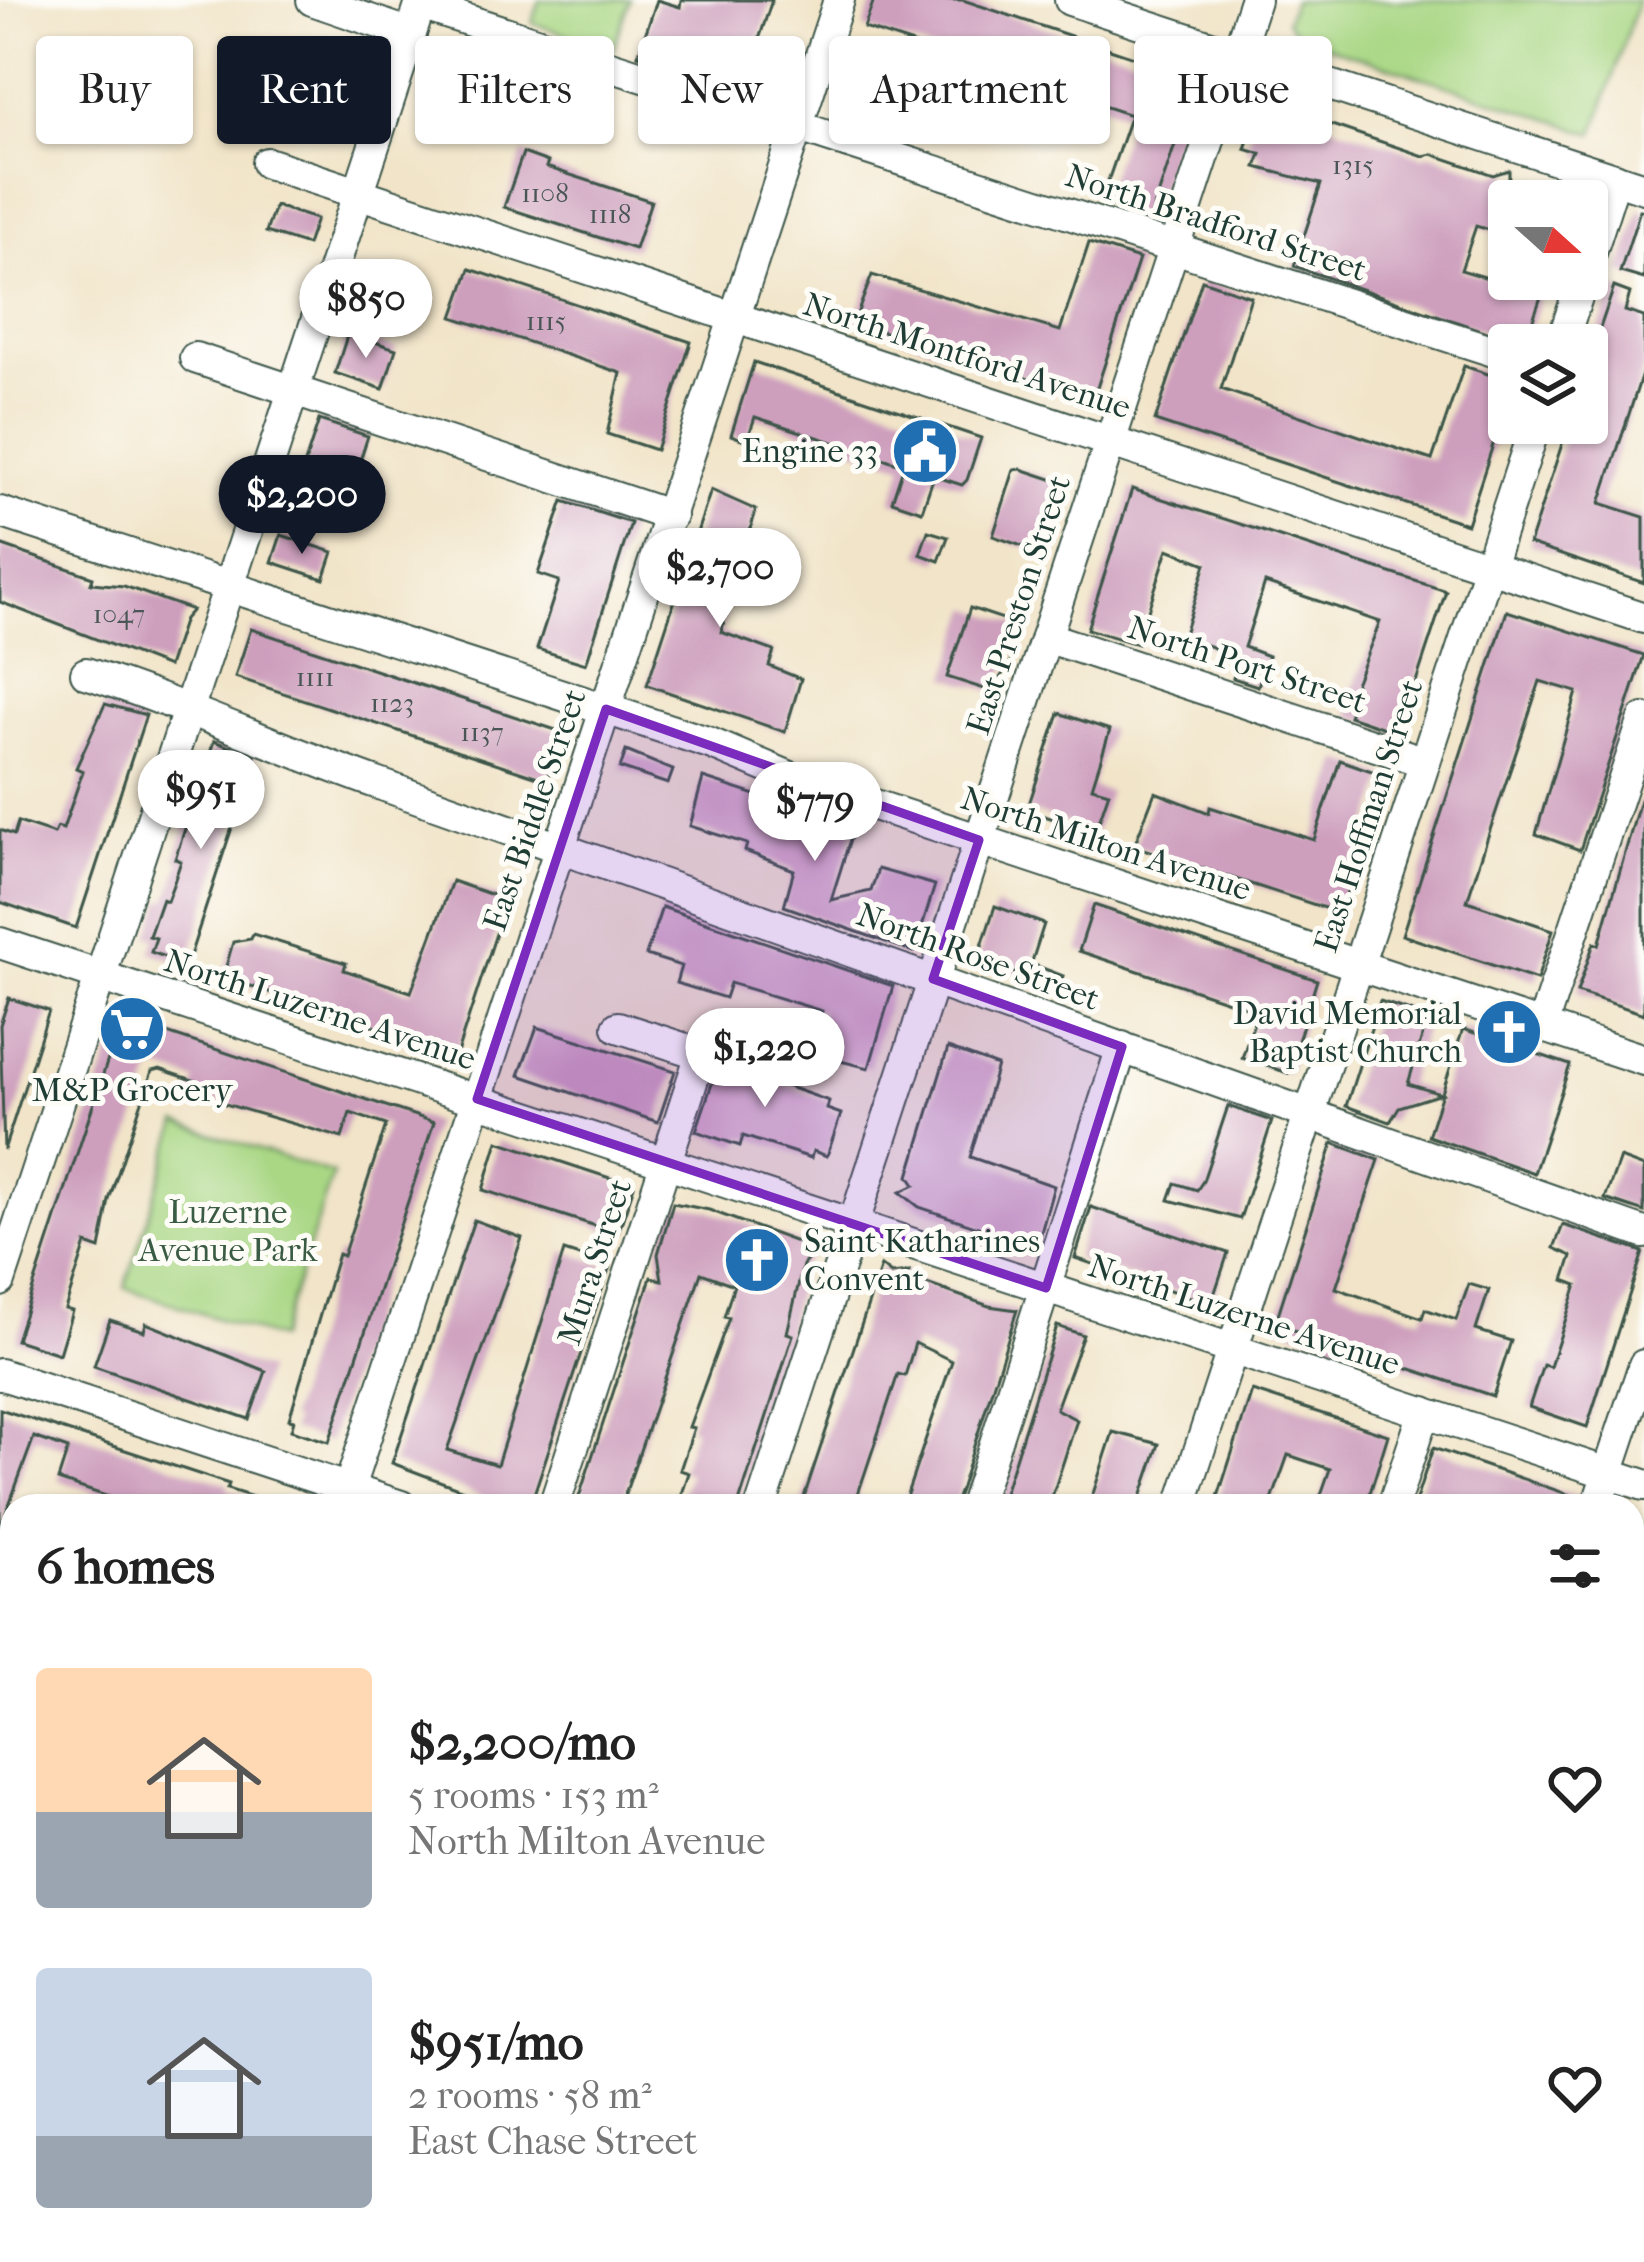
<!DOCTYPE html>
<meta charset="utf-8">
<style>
:root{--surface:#fff;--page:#f6f6f6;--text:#222;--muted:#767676;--accent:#111827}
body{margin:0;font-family:"IM FELL French Canon",serif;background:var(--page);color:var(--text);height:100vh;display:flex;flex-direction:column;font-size:45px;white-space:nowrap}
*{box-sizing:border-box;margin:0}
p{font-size:39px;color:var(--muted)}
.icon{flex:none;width:66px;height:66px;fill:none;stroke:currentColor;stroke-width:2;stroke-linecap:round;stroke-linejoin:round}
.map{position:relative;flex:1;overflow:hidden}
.drawer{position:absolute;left:0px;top:1494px;width:1644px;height:768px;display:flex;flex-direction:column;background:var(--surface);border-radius:36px 36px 0 0;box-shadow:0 3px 9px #0004}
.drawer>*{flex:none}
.hud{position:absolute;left:36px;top:36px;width:1572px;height:108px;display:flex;gap:24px}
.needle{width:78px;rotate:111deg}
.buttons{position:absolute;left:1488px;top:180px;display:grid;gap:24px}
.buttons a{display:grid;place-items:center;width:120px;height:120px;border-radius:12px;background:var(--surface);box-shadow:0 3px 9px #0004;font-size:60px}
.price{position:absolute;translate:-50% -102px;padding:0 27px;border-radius:42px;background:#fff;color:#222;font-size:39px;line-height:78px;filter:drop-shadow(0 3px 6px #0008)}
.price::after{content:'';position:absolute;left:50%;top:72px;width:36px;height:27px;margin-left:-18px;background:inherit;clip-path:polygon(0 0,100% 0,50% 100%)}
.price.current{background:var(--accent);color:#fff}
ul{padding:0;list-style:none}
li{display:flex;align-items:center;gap:36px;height:300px;padding:0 36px}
li span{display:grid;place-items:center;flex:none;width:336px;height:240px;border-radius:12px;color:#555}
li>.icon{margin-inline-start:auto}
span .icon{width:144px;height:144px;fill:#fffc;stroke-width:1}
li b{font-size:51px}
h2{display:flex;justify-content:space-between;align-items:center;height:144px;padding:0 36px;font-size:51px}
.chip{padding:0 42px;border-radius:12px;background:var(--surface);box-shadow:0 3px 9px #0004;font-size:42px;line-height:108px}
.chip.current{background:var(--accent);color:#fff}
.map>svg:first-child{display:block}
.green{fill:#a9d784;stroke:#648a5c;stroke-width:3}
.building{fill:#cd9fbd}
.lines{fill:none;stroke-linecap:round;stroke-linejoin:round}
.minor-casing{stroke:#3e564a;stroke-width:34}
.minor{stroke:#fff;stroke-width:30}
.marked{fill:#7b2cbf;fill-opacity:0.2;stroke:#7b2cbf;stroke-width:9;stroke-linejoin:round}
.labels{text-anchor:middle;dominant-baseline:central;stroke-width:10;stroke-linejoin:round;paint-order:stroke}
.number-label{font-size:27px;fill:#4a5656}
.street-label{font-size:33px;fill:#1f3d34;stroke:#fdfcf7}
.poi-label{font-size:33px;fill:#1f3d34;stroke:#fdfcf7;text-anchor:end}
.park-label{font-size:33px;fill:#3b5c44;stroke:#fdfcf7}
</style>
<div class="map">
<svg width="1644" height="2262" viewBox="0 0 1644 2262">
<rect width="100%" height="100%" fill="#fdfcf7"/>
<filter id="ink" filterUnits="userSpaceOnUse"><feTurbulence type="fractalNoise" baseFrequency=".00833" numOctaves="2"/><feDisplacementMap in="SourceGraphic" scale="24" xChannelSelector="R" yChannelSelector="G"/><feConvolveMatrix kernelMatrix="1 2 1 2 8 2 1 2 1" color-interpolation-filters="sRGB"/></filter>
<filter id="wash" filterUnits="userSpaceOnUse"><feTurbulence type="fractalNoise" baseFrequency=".004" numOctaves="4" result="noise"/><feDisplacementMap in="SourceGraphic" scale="48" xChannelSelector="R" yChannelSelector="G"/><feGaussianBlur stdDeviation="2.7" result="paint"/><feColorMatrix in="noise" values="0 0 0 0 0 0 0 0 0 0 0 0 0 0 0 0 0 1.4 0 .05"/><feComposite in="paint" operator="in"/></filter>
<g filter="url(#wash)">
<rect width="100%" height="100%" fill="#f1e4c8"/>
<g class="green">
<polygon points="540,0 630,0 613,50 532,23"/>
<polygon points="1293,0 1638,0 1594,134 1297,36 1286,21"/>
<polygon points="178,1123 333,1174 278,1339 125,1288"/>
<polygon points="1211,2250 1303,2250 1299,2262 1225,2262 1209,2256"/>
</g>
<g id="blocks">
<g class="building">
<polygon points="657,0 680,7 681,0 772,0 743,88 638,55"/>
<polygon points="874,0 963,0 1197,78 1150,220 1101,201 1131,115 864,28"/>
<polygon points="1261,101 1423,156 1432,154 1493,175 1509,170 1509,179 1563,200 1509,201 1509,236 1476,226 1461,270 1542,294 1524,345 1294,266 1321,184 1256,167 1261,154 1245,149"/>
<polygon points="523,153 548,162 546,167 651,201 635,249 504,207"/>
<polygon points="275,206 316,219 307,245 266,232"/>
<polygon points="1640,210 1644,211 1644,279 1620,272"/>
<polygon points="1089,243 1139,259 1093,400 854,322 872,275 1060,331"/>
<polygon points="470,269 691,342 656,450 607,434 621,373 453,317"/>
<polygon points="1202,280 1251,297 1221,389 1377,442 1432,460 1464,366 1509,381 1509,396 1467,524 1155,421"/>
<polygon points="1614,287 1630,293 1625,311 1644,317 1644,368 1600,503 1644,517 1644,583 1529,544 1569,423 1587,423 1587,366"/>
<polygon points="348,333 396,349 383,389 335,373"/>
<polygon points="754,362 981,438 967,480 962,485 934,476 922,511 892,501 904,465 755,417 747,441 731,435"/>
<polygon points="319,420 368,436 352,485 303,469"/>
<polygon points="1021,469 1066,484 1042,553 993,536 1014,470"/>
<polygon points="1132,489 1446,591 1399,733 1349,716 1352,708 1346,706 1380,622 1265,583 1244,647 1268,656 1258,686 1233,678 1240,657 1183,637 1206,564 1168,549 1137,644 1087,629"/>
<polygon points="711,490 756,510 721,632 774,651 769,666 801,679 785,732 647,685"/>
<polygon points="563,501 631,523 586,664 537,649 559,581 538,574"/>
<polygon points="928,531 948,537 939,561 920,554"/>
<polygon points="281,535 333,552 324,579 272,562"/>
<polygon points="0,545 93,577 91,583 124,586 192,610 184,619 168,667 0,602"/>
<polygon points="970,608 1018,624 1011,661 998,681 1003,695 947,677"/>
<polygon points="1507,611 1644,655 1580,850 1536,834 1577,692 1540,681 1490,830 1467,901 1553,930 1537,980 1402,935"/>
<polygon points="251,629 562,732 547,780 235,677"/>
<polygon points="105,704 146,715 76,928 0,902 0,830 14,835 18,822 54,834 57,827 63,829 83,771 76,768"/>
<polygon points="1059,713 1110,730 1092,787 1109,792 1095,833 1027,810"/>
<polygon points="214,741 255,757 187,965 151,952 156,938 149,936 162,899 167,901 174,882 181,861 175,859"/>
<polygon points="626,751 673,770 668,784 620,768"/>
<polygon points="1340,760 1386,776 1340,913 1134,846 1155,792 1209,813 1210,807 1314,840"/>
<polygon points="703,778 854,827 831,900 871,891 878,869 935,885 914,952 784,906 794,870 745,851 747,844 690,826"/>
<polygon points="1640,800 1644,800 1644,1014 1577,992 1594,943 1599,945"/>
<polygon points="452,881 507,900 457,1053 223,977 233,942 251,939 253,934 346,963 344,970 411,992"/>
<polygon points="1094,905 1317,980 1288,1073 1242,1058 1258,1011 1079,951"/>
<polygon points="995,906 1044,924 1027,977 977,961"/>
<polygon points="662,907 893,986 869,1068 836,1060 827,1046 813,1042 822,1011 730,983 725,998 676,983 681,966 646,955"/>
<polygon points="1037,966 1063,976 1057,993 1031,984"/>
<polygon points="9,998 49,1011 4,1150 0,1025"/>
<polygon points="1380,1001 1428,1017 1408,1084 1441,1094 1399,1107 1390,1122 1346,1106"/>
<polygon points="128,1020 434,1122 329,1442 291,1430 294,1420 289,1419 338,1254 343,1256 386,1125 350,1113 342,1138 191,1094 196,1081 160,1069 152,1071 109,1200 100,1249 86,1244 65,1309 72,1311 59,1354 16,1340 115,1038 121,1040"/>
<polygon points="537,1027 675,1071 658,1122 519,1075"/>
<polygon points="1463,1029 1570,1065 1534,1173 1428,1136"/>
<polygon points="717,1044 746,1053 743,1061 766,1069 763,1078 829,1101 827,1109 841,1114 827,1156 813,1151 811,1158 743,1136 740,1146 696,1131 720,1060"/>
<polygon points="948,1048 997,1066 970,1157 1054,1186 1037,1247 919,1207 900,1192 915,1185 909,1176"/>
<polygon points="1228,1106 1272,1121 1240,1219 1169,1200 1175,1183 1197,1190 1203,1181"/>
<polygon points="498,1141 634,1186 618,1233 483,1190"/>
<polygon points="1333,1143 1379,1160 1336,1288 1422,1318 1425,1309 1456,1320 1469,1284 1489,1290 1476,1330 1511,1341 1493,1396 1275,1324"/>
<polygon points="1620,1158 1644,1167 1644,1212 1605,1199"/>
<polygon points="673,1203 709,1210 799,1243 822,1243 803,1265 787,1333 793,1335 738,1506 678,1506 689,1473 680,1470 694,1428 689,1427 729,1318 724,1317 734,1285 701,1273 621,1506 576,1506 651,1277 662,1280 658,1254"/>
<polygon points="1091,1207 1228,1253 1211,1304 1075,1258"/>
<polygon points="474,1220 522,1238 447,1450 497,1465 564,1251 610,1266 530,1506 487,1499 392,1463"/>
<polygon points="1563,1225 1643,1252 1587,1427 1529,1407 1543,1365 1550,1367 1577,1285 1564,1280 1572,1256 1554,1248"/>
<polygon points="881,1266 891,1274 909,1272 907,1277 989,1306 1017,1310 961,1487 954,1506 903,1506 952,1361 915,1343 905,1376 898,1374 854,1506 801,1506"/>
<polygon points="110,1320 144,1331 146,1323 266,1371 249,1419 94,1366"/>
<polygon points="1057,1326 1083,1335 1056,1409 1077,1420 1049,1506 1000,1506"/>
<polygon points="1252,1391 1388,1435 1366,1506 1317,1506 1330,1469 1288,1455 1270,1506 1215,1506"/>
<polygon points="0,1409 229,1484 227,1489 269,1502 269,1506 136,1506 58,1480 68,1449 34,1437 0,1529"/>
<polygon points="1113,1432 1159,1444 1138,1506 1089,1506"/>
<polygon points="1433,1448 1579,1498 1578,1506 1414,1506"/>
</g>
</g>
</g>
<g filter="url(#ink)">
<use href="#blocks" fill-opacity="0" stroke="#3e564a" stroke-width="3"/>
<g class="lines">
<defs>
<g id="minor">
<polyline points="312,0 411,34"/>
<polyline points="1070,0 1644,188"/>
<polyline points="421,5 1509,356"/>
<polyline points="267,163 1644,618"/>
<polyline points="1587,265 1615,178"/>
<polyline points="1561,345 1583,279"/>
<polyline points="195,358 671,516"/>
<polyline points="0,512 710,743 790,777 1644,1060"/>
<polyline points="1046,637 1425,762"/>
<path d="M86,673C186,705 282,750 382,785C803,932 1223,1084 1644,1233"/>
<polyline points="0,943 1644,1485"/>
<polyline points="1542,1026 1644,719"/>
<polyline points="0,1281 422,0"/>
<polyline points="0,1374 401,1506"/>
<polyline points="343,1506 839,0"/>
<polyline points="554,1506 701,1054 618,1027"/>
<polyline points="761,1506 1255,0"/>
<polyline points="975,1506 1122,1047"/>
<polyline points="1181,1506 1536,423"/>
<polyline points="1393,1506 1424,1412"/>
<polyline points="1597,1506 1644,1365"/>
<polyline points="0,1802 12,1806"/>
<polyline points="1632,1910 1644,1914"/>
<polyline points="1350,2258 1363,2262"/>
<polyline points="94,2262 98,2250"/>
<polyline points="517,2262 520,2250"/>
<polyline points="935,2262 939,2250"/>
</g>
</defs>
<use href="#minor" class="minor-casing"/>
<use href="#minor" class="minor"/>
</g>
</g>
<path class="marked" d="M606,709L979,840L933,979L1122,1047L1046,1288L477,1099Z"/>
<defs>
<symbol id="civic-disc" viewBox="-11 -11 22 22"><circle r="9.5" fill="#1f6fb2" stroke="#fdfcf7"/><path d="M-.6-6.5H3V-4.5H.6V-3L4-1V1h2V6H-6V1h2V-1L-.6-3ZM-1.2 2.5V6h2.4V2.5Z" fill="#fff"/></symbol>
<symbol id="supermarket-disc" viewBox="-11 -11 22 22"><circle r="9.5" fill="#1f6fb2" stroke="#fdfcf7"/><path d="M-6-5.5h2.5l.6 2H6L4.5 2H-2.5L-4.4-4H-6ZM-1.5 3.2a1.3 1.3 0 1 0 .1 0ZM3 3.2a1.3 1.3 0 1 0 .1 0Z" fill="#fff"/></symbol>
<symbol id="church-disc" viewBox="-11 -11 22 22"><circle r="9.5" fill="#1f6fb2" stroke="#fdfcf7"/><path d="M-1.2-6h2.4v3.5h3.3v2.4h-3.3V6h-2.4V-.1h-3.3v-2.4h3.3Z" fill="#fff"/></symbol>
</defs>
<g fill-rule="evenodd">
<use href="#civic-disc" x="887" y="413" width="76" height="76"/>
<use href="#supermarket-disc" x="94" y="991" width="76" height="76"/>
<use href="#church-disc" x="1471" y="994" width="76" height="76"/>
<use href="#church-disc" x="719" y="1222" width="76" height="76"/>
</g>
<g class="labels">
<g class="number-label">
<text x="1353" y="165">1315</text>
<text x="545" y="193">1108</text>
<text x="610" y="214">1118</text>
<text x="546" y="321">1115</text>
<text x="119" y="614">1047</text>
<text x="315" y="677">1111</text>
<text x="392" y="703">1123</text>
<text x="482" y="732">1137</text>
</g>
<g class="street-label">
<text transform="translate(1216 223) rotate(18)">North Bradford Street</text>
<text transform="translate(967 356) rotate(18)">North Montford Avenue</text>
<text transform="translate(1019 605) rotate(-72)">East Preston Street</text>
<text transform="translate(1247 665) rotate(18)">North Port Street</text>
<text transform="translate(535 810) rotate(-71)">East Biddle Street</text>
<text transform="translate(1369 816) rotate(-72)">East Hoffman Street</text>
<text transform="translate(1106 844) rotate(18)">North Milton Avenue</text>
<text transform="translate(978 957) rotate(20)">North Rose Street</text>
<text transform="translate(320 1010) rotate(18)">North Luzerne Avenue</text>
<text transform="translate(595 1262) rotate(-72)">Mura Street</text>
<text transform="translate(1244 1315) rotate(18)">North Luzerne Avenue</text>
</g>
<g class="poi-label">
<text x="878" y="451">Engine 33</text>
<text x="1462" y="1013">David Memorial<tspan x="1462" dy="38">Baptist Church</tspan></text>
<text x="132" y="1090" text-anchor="middle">M&amp;P Grocery</text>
<text x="804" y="1241" text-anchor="start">Saint Katharines<tspan x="804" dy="38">Convent</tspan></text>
</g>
<g class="park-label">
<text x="228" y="1212">Luzerne<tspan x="228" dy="38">Avenue Park</tspan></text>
</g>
</g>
</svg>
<div class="buttons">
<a><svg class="needle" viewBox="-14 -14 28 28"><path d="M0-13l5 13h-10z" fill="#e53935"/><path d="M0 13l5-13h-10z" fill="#767676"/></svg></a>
<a><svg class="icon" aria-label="layers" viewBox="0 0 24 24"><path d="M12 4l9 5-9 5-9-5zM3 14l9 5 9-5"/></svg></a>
</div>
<b class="price" style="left:366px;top:361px">$850</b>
<b class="price current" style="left:302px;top:557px">$2,200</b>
<b class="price" style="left:720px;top:630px">$2,700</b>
<b class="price" style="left:201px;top:852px">$951</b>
<b class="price" style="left:815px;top:864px">$779</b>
<b class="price" style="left:765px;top:1110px">$1,220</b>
<div class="hud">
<a class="chip">Buy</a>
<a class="chip current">Rent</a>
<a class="chip">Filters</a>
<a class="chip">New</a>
<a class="chip">Apartment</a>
<a class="chip">House</a>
</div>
<section class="drawer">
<h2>6 homes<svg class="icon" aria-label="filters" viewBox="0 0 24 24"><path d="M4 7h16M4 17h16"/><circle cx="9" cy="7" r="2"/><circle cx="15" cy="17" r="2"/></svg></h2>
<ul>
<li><span style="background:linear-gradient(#ffd9b3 60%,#9aa5b1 0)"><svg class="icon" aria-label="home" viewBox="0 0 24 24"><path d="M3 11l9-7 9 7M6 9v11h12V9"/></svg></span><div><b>$2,200/mo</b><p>5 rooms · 153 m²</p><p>North Milton Avenue</p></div><svg class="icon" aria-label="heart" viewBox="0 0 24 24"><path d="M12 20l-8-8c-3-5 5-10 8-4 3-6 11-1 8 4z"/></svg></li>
<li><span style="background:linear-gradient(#c9d6e8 70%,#9aa5b1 0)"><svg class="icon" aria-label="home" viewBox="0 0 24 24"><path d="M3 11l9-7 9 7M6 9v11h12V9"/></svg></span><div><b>$951/mo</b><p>2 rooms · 58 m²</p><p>East Chase Street</p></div><svg class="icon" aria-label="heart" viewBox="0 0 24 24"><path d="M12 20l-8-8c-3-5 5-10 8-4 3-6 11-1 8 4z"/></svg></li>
</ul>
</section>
</div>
